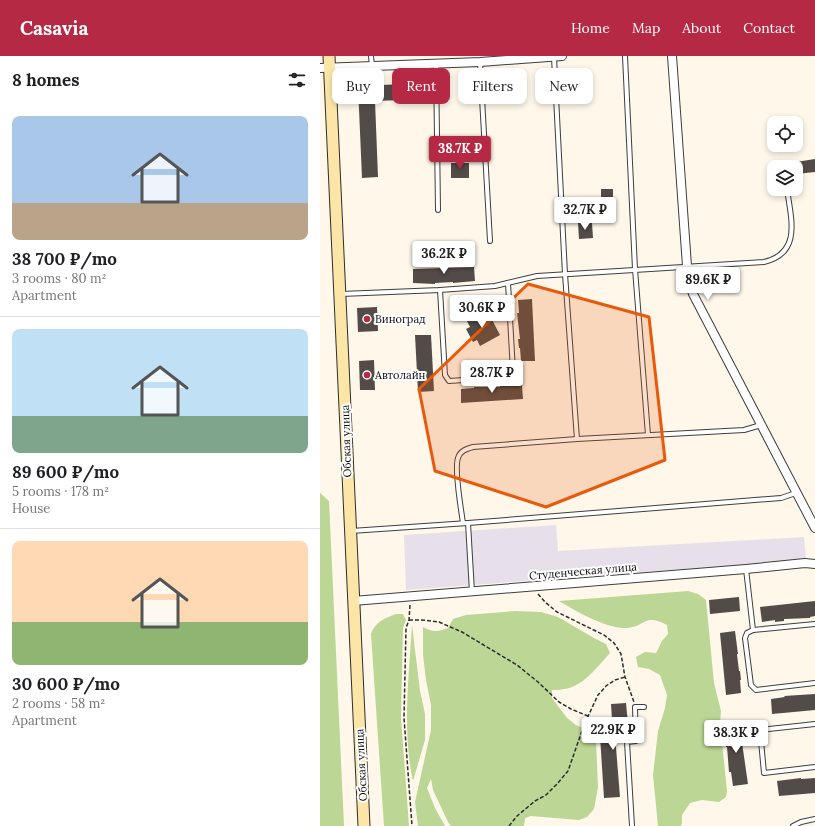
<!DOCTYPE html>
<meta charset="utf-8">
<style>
:root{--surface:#fff;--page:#f6f6f6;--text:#202124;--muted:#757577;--line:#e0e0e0;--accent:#b52944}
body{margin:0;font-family:Lora,serif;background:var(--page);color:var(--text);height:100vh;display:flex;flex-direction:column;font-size:15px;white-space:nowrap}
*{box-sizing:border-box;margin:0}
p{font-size:13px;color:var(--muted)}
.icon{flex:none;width:22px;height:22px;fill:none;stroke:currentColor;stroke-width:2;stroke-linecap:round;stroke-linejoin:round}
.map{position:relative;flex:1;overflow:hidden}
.drawer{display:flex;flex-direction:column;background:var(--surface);width:320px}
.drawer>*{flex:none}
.top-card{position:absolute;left:12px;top:12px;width:380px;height:36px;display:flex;gap:8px}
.fabs{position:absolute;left:447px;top:60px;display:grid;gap:8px}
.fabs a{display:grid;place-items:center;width:36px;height:36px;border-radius:8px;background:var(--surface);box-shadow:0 2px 6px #0003;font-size:20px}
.price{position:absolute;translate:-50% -34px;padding:0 9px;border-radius:4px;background:#fff;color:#222;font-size:13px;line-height:26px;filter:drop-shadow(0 1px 2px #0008)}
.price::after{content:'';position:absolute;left:50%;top:24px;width:12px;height:9px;margin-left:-6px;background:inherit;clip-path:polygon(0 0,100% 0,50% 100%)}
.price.active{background:var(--accent);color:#fff}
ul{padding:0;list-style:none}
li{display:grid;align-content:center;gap:8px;height:212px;padding:0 12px}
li+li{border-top:1px solid var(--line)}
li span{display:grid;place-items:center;height:124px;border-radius:8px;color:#555}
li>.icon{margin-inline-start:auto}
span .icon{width:72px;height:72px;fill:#fffc;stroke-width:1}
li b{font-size:17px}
h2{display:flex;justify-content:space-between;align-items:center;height:48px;padding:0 12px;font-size:17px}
.chip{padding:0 14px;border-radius:8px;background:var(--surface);box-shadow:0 2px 6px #0003;font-size:14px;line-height:36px}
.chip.active{background:var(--accent);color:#fff}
header{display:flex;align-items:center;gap:24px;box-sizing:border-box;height:56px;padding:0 20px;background:var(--accent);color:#fff}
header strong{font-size:19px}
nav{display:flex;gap:22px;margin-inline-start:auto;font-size:14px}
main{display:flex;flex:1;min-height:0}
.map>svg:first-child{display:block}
.industrial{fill:#e7dfea}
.forest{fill:#bcd795}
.building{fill:#534b48}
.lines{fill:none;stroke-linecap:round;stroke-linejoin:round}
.lane-casing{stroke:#3e3e3e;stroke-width:6}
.street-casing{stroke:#3e3e3e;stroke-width:10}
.secondary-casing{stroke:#2d2d2d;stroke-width:13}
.path{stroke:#2d2d2d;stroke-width:1.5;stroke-dasharray:4 2;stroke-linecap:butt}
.lane{stroke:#fff;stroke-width:4}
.street{stroke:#fff;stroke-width:8}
.secondary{stroke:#fce6a7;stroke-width:11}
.marked{fill:#e8590c;fill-opacity:0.2;stroke:#e8590c;stroke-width:3;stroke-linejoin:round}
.poi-dot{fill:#b52944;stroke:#fff;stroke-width:1.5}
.labels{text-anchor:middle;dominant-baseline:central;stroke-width:4;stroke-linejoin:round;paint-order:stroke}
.poi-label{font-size:11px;fill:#0b0b0b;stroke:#fff;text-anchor:start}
.street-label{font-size:11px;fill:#0b0b0b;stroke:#fff}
</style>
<header>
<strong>Casavia</strong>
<nav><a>Home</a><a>Map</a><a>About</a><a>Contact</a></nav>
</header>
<main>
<section class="drawer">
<h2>8 homes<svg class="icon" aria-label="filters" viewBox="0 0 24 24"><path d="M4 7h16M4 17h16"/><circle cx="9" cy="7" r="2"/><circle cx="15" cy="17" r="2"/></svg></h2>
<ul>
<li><span style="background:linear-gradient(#a9c7e8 70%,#b9a48a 0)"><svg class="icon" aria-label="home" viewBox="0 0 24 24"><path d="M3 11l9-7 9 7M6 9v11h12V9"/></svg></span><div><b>38 700 ₽/mo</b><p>3 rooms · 80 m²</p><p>Apartment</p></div></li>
<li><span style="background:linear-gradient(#bfe0f5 70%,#7fa58c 0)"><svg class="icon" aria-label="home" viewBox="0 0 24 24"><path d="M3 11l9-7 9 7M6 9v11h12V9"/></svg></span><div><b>89 600 ₽/mo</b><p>5 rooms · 178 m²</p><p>House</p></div></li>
<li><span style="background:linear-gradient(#ffd9b3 65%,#8fb573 0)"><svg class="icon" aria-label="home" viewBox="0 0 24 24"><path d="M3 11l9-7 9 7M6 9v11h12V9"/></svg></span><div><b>30 600 ₽/mo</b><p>2 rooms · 58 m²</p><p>Apartment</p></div></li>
</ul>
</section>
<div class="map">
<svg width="495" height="770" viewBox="0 0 495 770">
<rect width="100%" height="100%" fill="#fef7ea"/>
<polygon class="industrial" points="236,469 238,495 484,481 486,504 86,534 84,479"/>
<g class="forest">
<polygon points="0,437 9,445 24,770 0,770"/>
<path d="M368,535L378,538L386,544L394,627L401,655L400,667L407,735L406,741L399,746L382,744L370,747L362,759V767L361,770H338L333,719L338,675L345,652L347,639L340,619L329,613L318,611L316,601L325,596L336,597L342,585L348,578L347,569C323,556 326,572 304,572C285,572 256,555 239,545Z"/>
<path d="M195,555L221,556L238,561L274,582L286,588L290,597C278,610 263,631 244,633C240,634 236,634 232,634V642L247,662L256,669L269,675L276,685L278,731L274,753L267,761L259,764L211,760L205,762L204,770H131L128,766L113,734L111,723L107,732L115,752L125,770H98L95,746L111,674V649L106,624L103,599V571C112,576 118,576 128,572L133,563L146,559Z"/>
<path d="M76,558H83L86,564L83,572L81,662L89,770H64L51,578C55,566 65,562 76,558Z"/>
<path d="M92,569L100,635L105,658V684L93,725C82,676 89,619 92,569Z"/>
</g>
<g class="building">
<polygon points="108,27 109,43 55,45 58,121 42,122 38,30"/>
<polygon points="495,103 495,116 476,118 476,106"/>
<rect x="131" y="107" width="18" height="15"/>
<polygon points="281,133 293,133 293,142 281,143"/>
<polygon points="258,167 272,167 273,182 259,183"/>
<polygon points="154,211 155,225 133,227 133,226 115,227 115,228 93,227 93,213"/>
<polygon points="212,243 215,305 201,305 200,292 199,292 198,283 200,283 197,257 199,257 198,244"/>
<polygon points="57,251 58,275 38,276 37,252"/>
<polygon points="167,254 180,279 160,290 157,284 153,286 146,273 150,271 147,265"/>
<polygon points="95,279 111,279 114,335 98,336"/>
<polygon points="54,304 55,334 40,334 39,305"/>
<polygon points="180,329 202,329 203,343 141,347 141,333 154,332 154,331 180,331"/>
<polygon points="419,541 420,555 390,558 389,544"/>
<polygon points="495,545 495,560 490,561 490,562 464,563 464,565 455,566 455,564 442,566 440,551"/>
<polygon points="415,575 418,598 417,598 419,615 420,615 421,624 420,624 421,637 406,639 400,577"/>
<polygon points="495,638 495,654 452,658 451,643 465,641 464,640"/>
<polygon points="306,647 309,678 295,679 300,741 284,742 280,680 293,679 291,648"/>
<polygon points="419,666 428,728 413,730 411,716 409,716 407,691 406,691 404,681 406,681 404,668"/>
<polygon points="481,722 481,723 495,722 495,737 459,740 457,725"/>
</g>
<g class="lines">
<defs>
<g id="lane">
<polyline points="51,0 52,10"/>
<polyline points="305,0 315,213 328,379"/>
<polyline points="234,1 245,218 257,383"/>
<polyline points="160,6 170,185"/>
<polyline points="116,8 118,154"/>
<polyline points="120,234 125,319 129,325 188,321 191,319 193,315 188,227"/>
<path d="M21,238L120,234L175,230L217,220L444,206C482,197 471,163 467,133"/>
<path d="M143,467C141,453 134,413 138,402C140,395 146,393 153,391L257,383L424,374L441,369"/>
<polyline points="148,467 152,536"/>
<polyline points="31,475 148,467 461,442 476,437"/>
<polyline points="426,513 433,574"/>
<polyline points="495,568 433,574 427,577 425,582 431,629 436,634 495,627"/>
<polyline points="495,668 440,674 444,717 495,711"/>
<polyline points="312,770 307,686 316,685 315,651 324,651"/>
<polyline points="473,770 481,766 495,763"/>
</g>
<g id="street">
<polyline points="352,0 367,210 370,228 373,238 495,472"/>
<polyline points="0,12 160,6 242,0"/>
<polyline points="33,545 426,513 485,507 495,508"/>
</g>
<polyline id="secondary" points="9,0 44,770"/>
</defs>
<use href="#lane" class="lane-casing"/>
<use href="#street" class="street-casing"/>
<use href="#secondary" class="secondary-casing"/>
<g class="path">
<polyline points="218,538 225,546 237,556 284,579 294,587 301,598 305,621 314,646"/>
<polyline points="90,549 89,564 86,572 84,662 92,770"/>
<polyline points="89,564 102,564 119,566 142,576 197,609 218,626 239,646 251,653 268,660"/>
<polyline points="189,770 197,760 215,745 226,739 237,728 248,715 264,669 278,639 286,630 295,624 305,621"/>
</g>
<use href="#lane" class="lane"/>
<use href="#street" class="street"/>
<use href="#secondary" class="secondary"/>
</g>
<path class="marked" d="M208,228L329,261L345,404L226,451L115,415L99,333Z"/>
<g class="poi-dot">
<circle cx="47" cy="263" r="4"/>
<circle cx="47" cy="319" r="4"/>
</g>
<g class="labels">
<g class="poi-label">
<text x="55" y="263">Виноград</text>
<text x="55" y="319">Автолайн</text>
</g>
<g class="street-label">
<text transform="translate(26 385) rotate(-92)">Обская улица</text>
<text transform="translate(263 515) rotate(-5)">Студенческая улица</text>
<text transform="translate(41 709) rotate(-93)">Обская улица</text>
</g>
</g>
</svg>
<div class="fabs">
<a><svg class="icon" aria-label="locate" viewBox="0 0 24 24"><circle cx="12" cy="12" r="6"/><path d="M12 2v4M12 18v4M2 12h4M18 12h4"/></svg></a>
<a><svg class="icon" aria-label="layers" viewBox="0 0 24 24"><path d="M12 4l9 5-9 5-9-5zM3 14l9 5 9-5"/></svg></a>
</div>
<b class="price active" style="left:140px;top:114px">38.7K ₽</b>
<b class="price" style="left:265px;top:175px">32.7K ₽</b>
<b class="price" style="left:124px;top:219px">36.2K ₽</b>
<b class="price" style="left:388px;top:245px">89.6K ₽</b>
<b class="price" style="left:162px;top:273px">30.6K ₽</b>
<b class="price" style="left:172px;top:338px">28.7K ₽</b>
<b class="price" style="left:293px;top:695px">22.9K ₽</b>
<b class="price" style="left:416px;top:698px">38.3K ₽</b>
<div class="top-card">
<a class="chip">Buy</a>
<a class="chip active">Rent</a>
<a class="chip">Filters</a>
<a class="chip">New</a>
</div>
</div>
</main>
